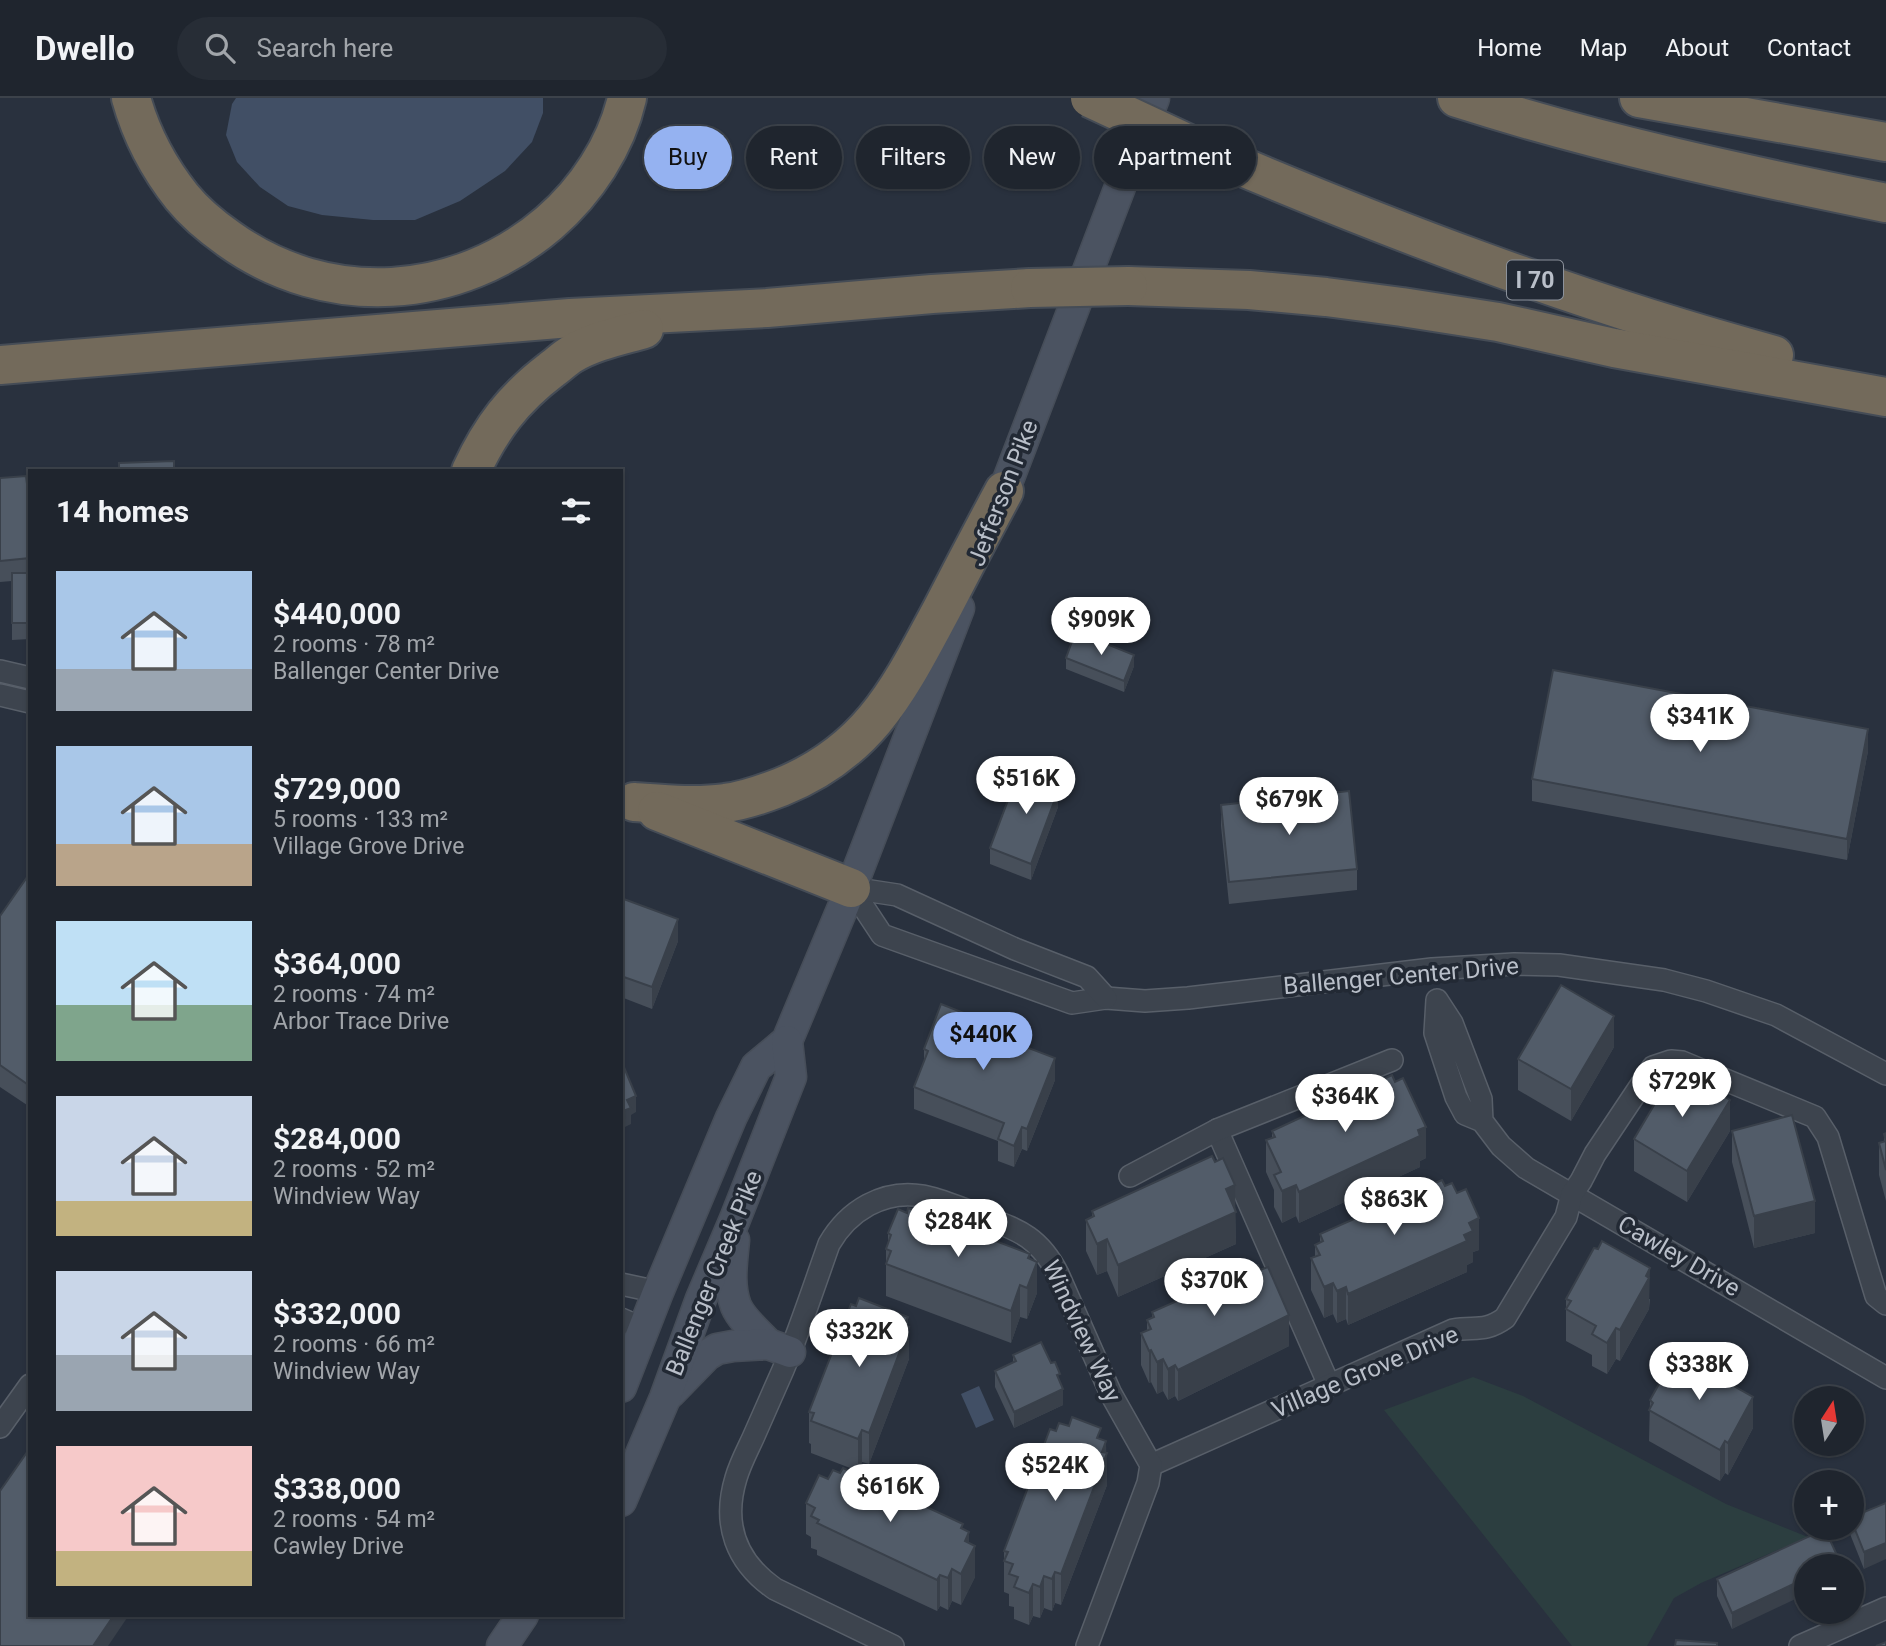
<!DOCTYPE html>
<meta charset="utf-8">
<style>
:root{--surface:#1f252e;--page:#272d36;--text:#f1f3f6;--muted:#a1a5aa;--line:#3c424a;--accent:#95b2f1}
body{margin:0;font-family:Roboto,sans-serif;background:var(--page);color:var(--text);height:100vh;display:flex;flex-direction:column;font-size:26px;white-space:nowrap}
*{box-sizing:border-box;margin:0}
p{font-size:23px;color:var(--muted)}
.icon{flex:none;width:38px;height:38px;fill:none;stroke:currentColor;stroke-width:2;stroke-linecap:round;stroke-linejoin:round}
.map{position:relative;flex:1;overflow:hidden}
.panel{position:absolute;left:28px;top:371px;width:595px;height:1148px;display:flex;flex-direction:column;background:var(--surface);border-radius:0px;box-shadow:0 2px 5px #0004,0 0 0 2px var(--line)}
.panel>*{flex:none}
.hud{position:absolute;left:644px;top:28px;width:665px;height:63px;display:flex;gap:14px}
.needle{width:46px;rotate:12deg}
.buttons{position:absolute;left:1794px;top:1288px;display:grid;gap:14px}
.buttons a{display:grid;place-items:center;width:70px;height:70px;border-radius:50%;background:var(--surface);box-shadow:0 2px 5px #0004,0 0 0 2px var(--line);font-size:35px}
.price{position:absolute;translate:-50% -60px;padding:0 16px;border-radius:24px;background:#fff;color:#222;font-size:23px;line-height:46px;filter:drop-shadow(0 2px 4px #0008)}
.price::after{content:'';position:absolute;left:50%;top:42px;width:21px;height:16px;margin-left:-10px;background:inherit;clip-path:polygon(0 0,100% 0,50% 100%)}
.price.current{background:var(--accent);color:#111}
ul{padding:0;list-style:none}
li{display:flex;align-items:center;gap:21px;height:175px;padding:0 28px}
li span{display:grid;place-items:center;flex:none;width:196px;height:140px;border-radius:0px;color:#555}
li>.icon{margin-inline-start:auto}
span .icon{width:84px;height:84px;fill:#fffc;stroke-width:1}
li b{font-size:30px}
h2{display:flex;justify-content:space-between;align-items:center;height:84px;padding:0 28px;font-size:30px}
.pill{padding:0 24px;border-radius:32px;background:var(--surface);box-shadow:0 2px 5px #0004,0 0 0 2px var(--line);font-size:24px;line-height:63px}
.pill.current{background:var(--accent);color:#111}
header{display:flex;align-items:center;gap:42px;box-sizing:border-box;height:98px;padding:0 35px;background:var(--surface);border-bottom:2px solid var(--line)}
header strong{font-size:33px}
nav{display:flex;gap:38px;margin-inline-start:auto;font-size:24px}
.search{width:490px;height:63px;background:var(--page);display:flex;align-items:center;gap:18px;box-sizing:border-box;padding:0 24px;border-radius:38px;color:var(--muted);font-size:26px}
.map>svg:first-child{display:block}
.green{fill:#2c3e40}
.water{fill:#414f65}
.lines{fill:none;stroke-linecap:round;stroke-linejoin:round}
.street-casing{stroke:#585f69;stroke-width:24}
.secondary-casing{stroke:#464d58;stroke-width:33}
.highway-casing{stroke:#454c56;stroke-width:42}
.street{stroke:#3d444e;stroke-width:21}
.secondary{stroke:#4b5361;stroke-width:30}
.highway{stroke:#736a5b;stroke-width:38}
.highway-bridge-casing{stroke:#454c56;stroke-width:42;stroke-linecap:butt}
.highway-bridge{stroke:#736a5b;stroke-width:38}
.wall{fill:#474f5a}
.shaded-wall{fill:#39404a}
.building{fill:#525c69;stroke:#39404a;stroke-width:2}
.labels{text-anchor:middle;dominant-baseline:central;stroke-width:7;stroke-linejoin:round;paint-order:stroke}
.shield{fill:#222934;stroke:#8c929c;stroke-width:2}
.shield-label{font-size:23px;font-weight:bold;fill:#b9bfc9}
.street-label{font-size:24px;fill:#b9bfc9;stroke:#222934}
</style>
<header>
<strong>Dwello</strong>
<div class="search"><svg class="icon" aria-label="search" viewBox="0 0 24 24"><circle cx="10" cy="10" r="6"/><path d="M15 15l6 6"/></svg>Search here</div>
<nav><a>Home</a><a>Map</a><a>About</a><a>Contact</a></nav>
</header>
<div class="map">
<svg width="1886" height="1548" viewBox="0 0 1886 1548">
<rect width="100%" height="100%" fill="#29313e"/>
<polygon class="green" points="1473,1279 1523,1298 1726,1406 1808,1439 1701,1485 1674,1500 1647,1548 1572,1548 1384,1312"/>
<g class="water">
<polygon points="236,0 543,0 543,15 532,44 505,73 460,103 415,122 373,122 322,117 288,108 260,89 237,64 226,37 232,6"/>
<polygon points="979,1288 994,1322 976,1330 961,1296"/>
</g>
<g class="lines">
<defs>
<g id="street">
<polyline points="0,573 30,580"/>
<polyline points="0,597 30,604"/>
<polyline points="851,790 882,837 1072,905 1106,900 1145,903 1188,900 1432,871 1514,866 1559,867 1664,882 1706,893 1776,917 1886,976"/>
<polyline points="851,790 897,797 1015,851 1087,879 1106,900"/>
<polyline points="1482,1023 1481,1001 1452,925 1437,902 1435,935 1456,999 1465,1016 1482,1023 1501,1048 1526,1070 1886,1280"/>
<polyline points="1217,1032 1329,1287"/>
<polyline points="1130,1078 1217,1032 1392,962"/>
<polyline points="621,1186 658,1194"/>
<polyline points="621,1221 644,1231"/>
<polyline points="0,1329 30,1287"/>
<path d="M1151,1367L1453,1232C1475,1228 1484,1235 1505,1220L1566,1119L1572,1096L1581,1083L1595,1056L1653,969L1671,963L1682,964L1815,1019L1828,1039L1876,1198L1886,1206"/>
<path d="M893,1548L775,1491C736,1464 722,1426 736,1380C740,1366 747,1353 753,1340C763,1317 773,1295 783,1272C800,1231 814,1188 829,1146C848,1113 883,1091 923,1098C940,1101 957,1109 974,1115C1014,1131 1037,1135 1058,1176L1111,1296L1151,1367L1148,1385L1087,1548"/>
<polyline points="1800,1548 1886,1510"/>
</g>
<g id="secondary">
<polyline points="997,411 1154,0"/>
<path d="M734,1142C732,1164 728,1187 736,1208C742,1222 758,1235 768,1246"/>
<polyline points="621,1289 658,1194 731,1020 756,969 787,943 851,790 959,510"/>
<polyline points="670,1295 707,1257 717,1251 733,1248 768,1246 790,1254"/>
<polyline points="621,1403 665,1300 701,1201 735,1121 791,979 787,943"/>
<polyline points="502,1548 523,1517"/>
</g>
<g id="highway">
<path d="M131,0C141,36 158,69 182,99C195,115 212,129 229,141C328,212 458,203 549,125C586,93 616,48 627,0"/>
<path d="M1457,0C1598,45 1742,76 1886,105"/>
<polyline points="1639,0 1886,44"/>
<path d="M1193,48C1382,129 1575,203 1774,257"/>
<polyline points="1128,188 1249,192 1326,199 1402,209 1498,224 1614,250 1886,299"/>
<polyline points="0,267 570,220 767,210 932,196 1030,190"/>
<path d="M471,373C491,330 513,301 551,272C558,267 565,260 572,256C594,243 620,238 644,231"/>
<path d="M634,704C664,706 695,709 725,705C744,703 763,696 781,689C870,653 899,591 942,511C962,472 983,432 1004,393"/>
<polyline points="657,713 851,790"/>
</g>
</defs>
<use href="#street" class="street-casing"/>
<use href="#secondary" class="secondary-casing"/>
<use href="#highway" class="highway-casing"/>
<use href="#street" class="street"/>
<use href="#secondary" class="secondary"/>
<use href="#highway" class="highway"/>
<defs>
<g id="highway-bridge">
<polyline points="1090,0 1193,48"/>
<polyline points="1030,190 1128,188"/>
</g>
</defs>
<use href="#highway-bridge" class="highway-bridge-casing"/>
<use href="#highway-bridge" class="highway-bridge"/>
</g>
<g class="wall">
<polygon points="0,380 30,410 30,541 12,542 12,483 0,484"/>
<polygon points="1066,560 1134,568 1124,594 1066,571"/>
<polygon points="1868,653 1847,762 1532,703 1532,681"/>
<polygon points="1053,691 1058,709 1031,782 990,766 990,750 1014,699"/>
<polygon points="1221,707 1357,771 1357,792 1229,806 1221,728"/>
<polygon points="30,775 30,1009 0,989 0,818"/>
<polygon points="621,800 678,843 652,911 621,899"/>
<polygon points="984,933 1055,982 1027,1053 1022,1051 1014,1069 998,1063 998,1043 914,1011 914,989 924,964 924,951"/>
<polygon points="1614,949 1571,1023 1518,992 1518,961"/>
<polygon points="1272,1033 1426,1060 1420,1063 1420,1069 1299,1125 1296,1118 1282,1125 1274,1109 1274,1092 1266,1074 1266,1042 1272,1040"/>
<polygon points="1730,1033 1687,1104 1634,1073 1634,1041"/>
<polygon points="1732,1033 1815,1135 1754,1150 1732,1064"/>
<polygon points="1886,1035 1886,1103 1879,1077 1879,1045 1884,1044 1884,1036"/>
<polygon points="1092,1113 1235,1113 1236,1146 1118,1199 1107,1173 1097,1177 1086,1153 1086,1122 1092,1119"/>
<polygon points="888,1135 1030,1161 1037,1195 1027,1221 1020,1219 1011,1245 886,1198 886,1151 888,1144"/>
<polygon points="1320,1136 1479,1152 1473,1154 1473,1164 1467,1167 1467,1174 1348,1227 1346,1221 1337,1225 1333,1216 1324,1220 1311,1192 1311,1160 1315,1158 1315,1147 1320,1145"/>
<polygon points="1566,1201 1650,1201 1649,1211 1620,1263 1616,1261 1607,1276 1592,1268 1592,1257 1566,1243"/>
<polygon points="1152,1214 1289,1248 1178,1303 1175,1298 1168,1302 1163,1293 1157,1296 1151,1284 1149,1285 1141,1267 1141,1235 1147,1233 1147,1222 1152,1220"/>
<polygon points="908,1229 909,1261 869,1366 862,1364 858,1373 811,1355 811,1346 809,1345 809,1314"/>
<polygon points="1013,1257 1060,1285 1063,1307 1014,1330 995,1289 995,1273 1013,1265"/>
<polygon points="1658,1273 1753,1330 1728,1377 1725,1375 1720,1383 1649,1343 1650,1302 1658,1287"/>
<polygon points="1056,1333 1106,1355 1107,1387 1061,1507 1055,1505 1052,1513 1044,1510 1040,1520 1033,1518 1029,1527 1014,1521 1014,1509 1009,1508 1009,1496 1004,1494 1004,1453"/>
<polygon points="828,1381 963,1431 969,1445 975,1479 961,1507 952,1503 948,1512 940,1508 937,1513 817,1457 817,1452 811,1450 811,1439 806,1436 806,1405"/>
<polygon points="1886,1405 1864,1471 1850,1436 1850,1430 1852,1430 1852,1419"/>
<polygon points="1840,1468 1732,1531 1717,1498 1717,1481"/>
</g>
<g class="shaded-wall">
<polygon points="1134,557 1134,568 1124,594 1124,583"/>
<polygon points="1868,631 1868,653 1847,762 1847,741"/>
<polygon points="1053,678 1053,694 1049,689"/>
<polygon points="1058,693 1058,709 1031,782 1031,766"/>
<polygon points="678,821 678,843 652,911 652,889"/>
<polygon points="1614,918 1614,949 1571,1023 1571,991"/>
<polygon points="1055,960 1055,982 1027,1053 1027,1031"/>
<polygon points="636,998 636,1014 631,1017 631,1026 625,1029 625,1036 621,1037 621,1021 623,1013 627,1002"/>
<polygon points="1730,1002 1730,1033 1687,1104 1687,1073"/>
<polygon points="1022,1029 1022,1051 1014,1069 1014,1048"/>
<polygon points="1426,1029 1426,1060 1420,1063 1420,1069 1299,1125 1299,1094"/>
<polygon points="1235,1087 1236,1146 1118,1199 1118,1167 1226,1091"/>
<polygon points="1296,1087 1296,1118 1282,1125 1282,1093"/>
<polygon points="1815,1103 1815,1135 1754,1150 1754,1118"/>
<polygon points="1479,1120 1479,1152 1473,1154 1473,1164 1467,1167 1467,1174 1348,1227 1348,1196 1464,1137 1469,1125"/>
<polygon points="1107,1141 1107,1173 1097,1177 1097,1146"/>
<polygon points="1030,1156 1030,1182 1037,1164 1037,1195 1027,1221 1028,1160"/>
<polygon points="1650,1170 1649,1211 1620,1263 1620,1232"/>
<polygon points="1333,1185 1333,1216 1324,1220 1324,1189"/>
<polygon points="1020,1187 1020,1219 1011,1245 1011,1213"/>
<polygon points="1346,1189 1346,1221 1337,1225 1337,1193"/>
<polygon points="1289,1217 1289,1248 1178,1303 1178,1272"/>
<polygon points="908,1219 908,1233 909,1229 909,1261 869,1366 869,1335"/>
<polygon points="1616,1230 1616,1261 1607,1276 1607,1245"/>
<polygon points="1151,1252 1151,1284 1149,1285 1149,1253"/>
<polygon points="1163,1261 1163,1293 1157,1296 1157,1264"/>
<polygon points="1175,1267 1175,1298 1168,1302 1168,1271"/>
<polygon points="1063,1291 1063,1307 1014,1330 1014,1314"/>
<polygon points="1753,1299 1753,1330 1728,1377 1728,1345"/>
<polygon points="862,1332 862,1364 858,1373 858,1341"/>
<polygon points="1106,1343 1107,1387 1061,1507 1061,1476"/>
<polygon points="1725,1343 1725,1375 1720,1383 1720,1352"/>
<polygon points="969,1434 969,1459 975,1448 975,1479 961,1507 961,1476 965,1443"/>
<polygon points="1886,1445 1886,1461 1864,1471 1864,1454"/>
<polygon points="952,1471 952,1503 948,1512 948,1480"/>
<polygon points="1055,1474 1055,1505 1052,1513 1052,1481"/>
<polygon points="940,1477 940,1508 937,1513 937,1482"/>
<polygon points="1044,1478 1044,1510 1040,1520 1040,1489"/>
<polygon points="1806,1480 1806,1496 1732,1531 1732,1515"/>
<polygon points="1033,1486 1033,1518 1029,1527 1029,1495"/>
<polygon points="114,1517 129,1517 108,1548 93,1548"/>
</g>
<g class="building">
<polygon points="174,363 174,373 119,373 119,365"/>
<polygon points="26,378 30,410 30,460 0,463 0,380"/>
<rect x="12" y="475" width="18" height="50"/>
<polygon points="1074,538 1091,544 1092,540 1134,557 1124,583 1066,560"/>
<polygon points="1553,572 1868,631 1847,741 1532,681"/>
<polygon points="1026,668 1053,678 1049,689 1058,693 1031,766 990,750 1010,697 1014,699"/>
<polygon points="1349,693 1357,771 1229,784 1221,707"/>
<polygon points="30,775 30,988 0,967 0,818"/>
<polygon points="621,800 678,821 652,889 621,878"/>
<polygon points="1561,887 1614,918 1571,991 1518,961"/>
<polygon points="941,906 984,923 981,932 1055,960 1027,1031 1022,1029 1014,1048 998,1041 1004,1025 914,989 928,953 924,951"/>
<polygon points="621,962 636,998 627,1002 631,1010 623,1013 625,1019 621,1021"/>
<polygon points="1676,970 1730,1002 1687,1073 1634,1041"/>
<polygon points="1392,977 1395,984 1403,980 1426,1029 1418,1032 1420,1038 1299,1094 1296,1087 1282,1093 1274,1077 1281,1074 1266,1042 1275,1039 1272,1033"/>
<polygon points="1792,1017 1815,1103 1754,1118 1732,1033"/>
<polygon points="1886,1035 1886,1072 1879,1045 1886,1043 1884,1036"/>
<polygon points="1212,1058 1215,1064 1223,1060 1235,1087 1226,1091 1236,1114 1118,1167 1107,1141 1097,1146 1086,1122 1094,1118 1092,1113"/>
<polygon points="1442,1082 1445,1088 1452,1085 1457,1095 1466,1091 1479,1120 1469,1125 1473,1133 1464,1137 1467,1143 1348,1196 1346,1189 1337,1193 1333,1185 1324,1189 1311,1160 1320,1157 1315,1147 1323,1143 1320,1136"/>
<polygon points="908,1110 1030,1156 1028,1160 1037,1164 1027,1190 1020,1187 1011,1213 886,1166 891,1153 886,1151 891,1137 888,1135 898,1111 907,1115"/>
<polygon points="1602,1143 1650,1170 1646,1178 1649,1180 1620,1232 1616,1230 1607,1245 1592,1236 1596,1228 1566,1211 1571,1203 1566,1201 1594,1150 1598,1151"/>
<polygon points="1258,1167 1260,1172 1268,1169 1289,1217 1178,1272 1175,1267 1168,1271 1163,1261 1157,1264 1151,1252 1149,1253 1141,1235 1151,1231 1147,1222 1154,1219 1152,1214"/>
<polygon points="859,1200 908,1219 904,1228 909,1229 869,1335 862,1332 858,1341 811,1323 814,1315 809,1314 851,1206 856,1208"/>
<polygon points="1041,1244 1051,1265 1055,1264 1060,1276 1057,1277 1063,1291 1014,1314 995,1273 1016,1263 1013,1257"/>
<polygon points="1675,1255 1753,1299 1728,1345 1725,1343 1720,1352 1649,1312 1653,1305 1650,1302 1664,1277 1658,1273 1664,1262 1670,1265"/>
<polygon points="1072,1319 1101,1330 1097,1340 1106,1343 1102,1354 1107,1355 1061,1476 1055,1474 1052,1481 1044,1478 1040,1489 1033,1486 1029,1495 1014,1489 1018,1479 1009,1476 1013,1466 1004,1463 1008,1454 1004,1453 1050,1331 1056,1333 1059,1325 1069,1328"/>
<polygon points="30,1350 30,1517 114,1517 93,1548 0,1548 0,1393"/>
<polygon points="843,1370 963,1426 961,1430 969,1434 965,1443 975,1448 961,1476 952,1471 948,1480 940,1477 937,1482 817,1425 819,1422 811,1418 815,1410 806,1405 819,1377 828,1381 833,1372 840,1375"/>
<polygon points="1886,1405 1886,1445 1864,1454 1852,1424 1852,1419"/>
<polygon points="1825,1431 1840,1464 1831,1468 1806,1468 1806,1480 1732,1515 1717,1481"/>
<polygon points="1676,1542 1717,1545 1717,1548 1675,1548"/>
<polygon points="1886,1544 1886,1548 1876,1548"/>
</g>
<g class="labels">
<rect class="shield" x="1507" y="162.5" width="56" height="39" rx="5"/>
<g class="shield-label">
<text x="1535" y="182">I 70</text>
</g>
<g class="street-label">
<text transform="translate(1003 395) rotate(-69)">Jefferson Pike</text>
<text transform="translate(1401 878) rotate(-5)">Ballenger Center Drive</text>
<text transform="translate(1679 1158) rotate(30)">Cawley Drive</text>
<text transform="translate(714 1175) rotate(-68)">Ballenger Creek Pike</text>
<text transform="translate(1082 1233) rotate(65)">Windview Way</text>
<text transform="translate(1365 1274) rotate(-23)">Village Grove Drive</text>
</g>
</g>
</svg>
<div class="buttons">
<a><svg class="needle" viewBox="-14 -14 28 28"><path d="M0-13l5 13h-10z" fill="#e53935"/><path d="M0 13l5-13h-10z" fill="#a1a5aa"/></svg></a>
<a>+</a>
<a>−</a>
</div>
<b class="price" style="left:1101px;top:559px">$909K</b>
<b class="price" style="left:1700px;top:656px">$341K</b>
<b class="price" style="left:1026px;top:718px">$516K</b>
<b class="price" style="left:1289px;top:739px">$679K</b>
<b class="price current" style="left:983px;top:974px">$440K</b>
<b class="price" style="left:1682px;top:1021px">$729K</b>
<b class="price" style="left:1345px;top:1036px">$364K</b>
<b class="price" style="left:1394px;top:1139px">$863K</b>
<b class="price" style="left:958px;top:1161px">$284K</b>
<b class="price" style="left:1214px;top:1220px">$370K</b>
<b class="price" style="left:859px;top:1271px">$332K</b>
<b class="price" style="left:1699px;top:1304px">$338K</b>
<b class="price" style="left:1055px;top:1405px">$524K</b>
<b class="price" style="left:890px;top:1426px">$616K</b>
<div class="hud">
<a class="pill current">Buy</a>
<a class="pill">Rent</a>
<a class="pill">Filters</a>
<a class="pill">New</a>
<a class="pill">Apartment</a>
</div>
<section class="panel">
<h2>14 homes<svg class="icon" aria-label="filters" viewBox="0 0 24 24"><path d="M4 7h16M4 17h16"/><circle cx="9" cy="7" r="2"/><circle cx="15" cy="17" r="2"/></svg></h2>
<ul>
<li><span style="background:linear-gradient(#a9c7e8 70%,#9aa5b1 0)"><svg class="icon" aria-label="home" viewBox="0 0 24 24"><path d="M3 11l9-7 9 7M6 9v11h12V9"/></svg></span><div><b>$440,000</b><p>2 rooms · 78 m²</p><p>Ballenger Center Drive</p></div></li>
<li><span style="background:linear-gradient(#a9c7e8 70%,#b9a48a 0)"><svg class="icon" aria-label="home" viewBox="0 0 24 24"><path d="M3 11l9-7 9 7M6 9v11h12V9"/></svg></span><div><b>$729,000</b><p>5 rooms · 133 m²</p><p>Village Grove Drive</p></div></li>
<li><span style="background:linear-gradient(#bfe0f5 60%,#7fa58c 0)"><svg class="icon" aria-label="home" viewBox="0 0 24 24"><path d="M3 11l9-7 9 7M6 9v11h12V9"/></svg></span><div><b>$364,000</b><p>2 rooms · 74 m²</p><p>Arbor Trace Drive</p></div></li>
<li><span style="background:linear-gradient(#c9d6e8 75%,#c2b280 0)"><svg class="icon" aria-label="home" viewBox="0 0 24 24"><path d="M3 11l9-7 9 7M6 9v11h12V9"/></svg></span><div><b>$284,000</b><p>2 rooms · 52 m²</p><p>Windview Way</p></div></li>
<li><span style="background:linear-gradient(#c9d6e8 60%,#9aa5b1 0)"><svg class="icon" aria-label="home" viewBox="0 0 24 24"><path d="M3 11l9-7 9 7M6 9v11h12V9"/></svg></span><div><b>$332,000</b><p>2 rooms · 66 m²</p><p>Windview Way</p></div></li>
<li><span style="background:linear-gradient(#f6c9c9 75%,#c2b280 0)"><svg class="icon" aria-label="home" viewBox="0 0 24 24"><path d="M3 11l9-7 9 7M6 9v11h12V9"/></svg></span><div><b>$338,000</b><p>2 rooms · 54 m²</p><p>Cawley Drive</p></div></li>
</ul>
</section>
</div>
